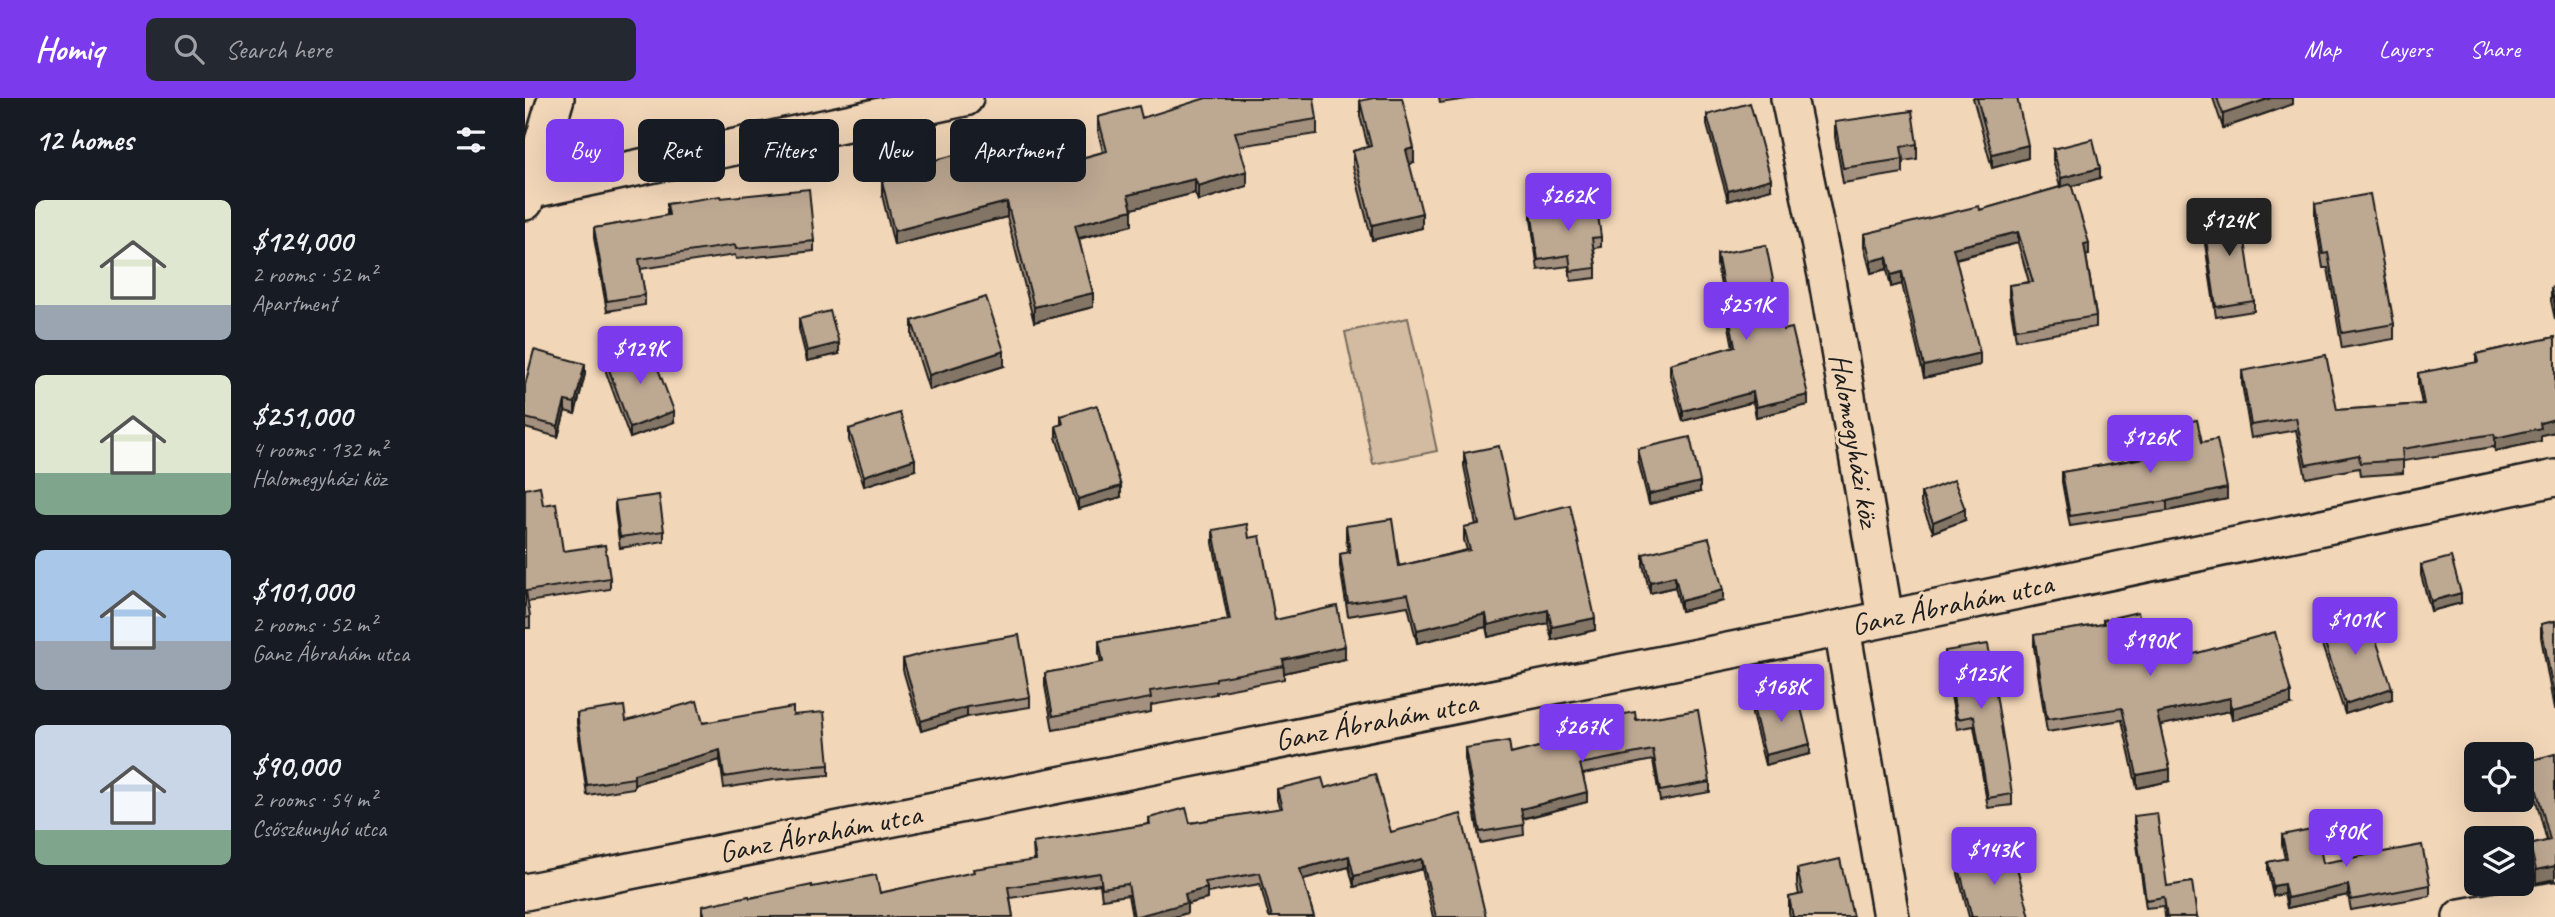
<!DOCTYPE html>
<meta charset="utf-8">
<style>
:root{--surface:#171b24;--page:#242831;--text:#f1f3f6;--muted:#9ea1a6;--accent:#7c3aed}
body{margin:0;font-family:Caveat,sans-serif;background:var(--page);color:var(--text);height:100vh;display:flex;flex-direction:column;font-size:26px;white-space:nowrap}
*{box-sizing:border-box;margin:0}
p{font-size:23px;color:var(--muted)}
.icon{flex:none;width:38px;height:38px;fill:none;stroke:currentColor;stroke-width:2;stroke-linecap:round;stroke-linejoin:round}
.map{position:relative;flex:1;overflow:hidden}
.sheet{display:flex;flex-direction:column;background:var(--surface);width:525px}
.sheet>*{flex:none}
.guide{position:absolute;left:21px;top:21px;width:665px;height:63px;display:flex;gap:14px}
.tools{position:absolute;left:1939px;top:644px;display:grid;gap:14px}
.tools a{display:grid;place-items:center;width:70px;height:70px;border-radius:10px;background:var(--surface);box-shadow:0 7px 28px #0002;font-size:35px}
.price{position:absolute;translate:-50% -60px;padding:0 16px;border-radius:7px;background:var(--accent);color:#fff;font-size:23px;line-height:46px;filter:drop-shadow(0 2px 4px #0008)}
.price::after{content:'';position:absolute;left:50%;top:42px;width:21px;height:16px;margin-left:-10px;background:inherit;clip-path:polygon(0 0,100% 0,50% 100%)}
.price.current{background:#222;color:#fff}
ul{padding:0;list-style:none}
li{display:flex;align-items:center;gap:21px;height:175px;padding:0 35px}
li span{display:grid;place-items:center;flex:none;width:196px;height:140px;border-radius:10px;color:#555}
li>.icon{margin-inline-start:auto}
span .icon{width:84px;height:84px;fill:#fffc;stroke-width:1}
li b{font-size:30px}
h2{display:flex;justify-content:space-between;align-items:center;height:84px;padding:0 35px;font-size:30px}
.tag{padding:0 24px;border-radius:10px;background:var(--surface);box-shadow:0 7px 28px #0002;font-size:24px;line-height:63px}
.tag.current{background:var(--accent);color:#fff}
header{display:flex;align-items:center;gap:42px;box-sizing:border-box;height:98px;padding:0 35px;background:var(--accent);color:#fff}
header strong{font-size:33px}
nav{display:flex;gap:38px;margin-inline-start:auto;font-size:24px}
.search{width:490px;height:63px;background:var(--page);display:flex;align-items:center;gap:18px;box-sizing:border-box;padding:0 24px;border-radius:10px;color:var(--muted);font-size:26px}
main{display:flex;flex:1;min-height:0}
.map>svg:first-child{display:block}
.green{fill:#d2bba1;stroke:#776c5e;stroke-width:2}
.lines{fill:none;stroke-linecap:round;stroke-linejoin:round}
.street-casing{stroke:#1c1c1c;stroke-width:40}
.street{stroke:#f2d6b8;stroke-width:35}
.wall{fill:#a3907e;stroke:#1c1c1c;stroke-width:2}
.shaded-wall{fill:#847666;stroke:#1c1c1c;stroke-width:2}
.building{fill:#bda892;stroke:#1c1c1c;stroke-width:2}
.labels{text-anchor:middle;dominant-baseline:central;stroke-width:6;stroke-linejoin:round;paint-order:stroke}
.street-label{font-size:30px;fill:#1c1c1c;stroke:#f2d6b8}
</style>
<header>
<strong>Homiq</strong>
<div class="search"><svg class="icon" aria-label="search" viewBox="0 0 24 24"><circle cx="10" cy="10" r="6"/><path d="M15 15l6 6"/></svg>Search here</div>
<nav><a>Map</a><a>Layers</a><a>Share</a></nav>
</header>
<main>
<section class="sheet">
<h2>12 homes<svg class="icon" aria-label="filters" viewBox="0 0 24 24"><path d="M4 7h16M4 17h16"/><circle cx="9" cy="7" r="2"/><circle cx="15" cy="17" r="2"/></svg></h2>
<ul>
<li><span style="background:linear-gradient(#dfe7d0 75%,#9aa5b1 0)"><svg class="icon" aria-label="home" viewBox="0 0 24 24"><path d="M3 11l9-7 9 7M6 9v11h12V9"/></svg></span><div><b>$124,000</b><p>2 rooms · 52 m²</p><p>Apartment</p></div></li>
<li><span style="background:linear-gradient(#dfe7d0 70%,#7fa58c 0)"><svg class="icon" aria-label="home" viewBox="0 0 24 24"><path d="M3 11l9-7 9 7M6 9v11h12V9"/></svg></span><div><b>$251,000</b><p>4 rooms · 132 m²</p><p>Halomegyházi köz</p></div></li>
<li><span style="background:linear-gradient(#a9c7e8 65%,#9aa5b1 0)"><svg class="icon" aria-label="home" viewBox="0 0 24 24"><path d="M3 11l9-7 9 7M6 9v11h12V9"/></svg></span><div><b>$101,000</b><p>2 rooms · 52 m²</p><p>Ganz Ábrahám utca</p></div></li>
<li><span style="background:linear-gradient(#c9d6e8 75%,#7fa58c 0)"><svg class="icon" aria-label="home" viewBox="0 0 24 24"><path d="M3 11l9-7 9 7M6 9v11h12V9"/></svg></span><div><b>$90,000</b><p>2 rooms · 54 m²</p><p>Csőszkunyhó utca</p></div></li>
</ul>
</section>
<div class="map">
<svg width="2030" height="819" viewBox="0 0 2030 819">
<rect width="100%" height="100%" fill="#f2d6b8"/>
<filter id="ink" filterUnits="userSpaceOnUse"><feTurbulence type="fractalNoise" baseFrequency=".0143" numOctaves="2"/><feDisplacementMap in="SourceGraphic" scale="14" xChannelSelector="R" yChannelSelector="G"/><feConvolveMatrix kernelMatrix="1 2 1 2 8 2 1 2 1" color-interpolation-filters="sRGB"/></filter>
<g filter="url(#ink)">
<polygon class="green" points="883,220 912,353 848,366 820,234"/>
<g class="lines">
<defs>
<g id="street">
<polyline points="1264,0 1301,177 1360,519"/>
<polyline points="3,93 440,0"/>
<polyline points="0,104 31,0"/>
<polyline points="1317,530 1366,819"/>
<polyline points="0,794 1317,530 2030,380"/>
<polyline points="1936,819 2030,802"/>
</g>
</defs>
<use href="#street" class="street-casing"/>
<use href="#street" class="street"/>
</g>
<g class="wall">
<polygon points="914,0 950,0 915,5"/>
<polygon points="1448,0 1492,0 1503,60 1467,70"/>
<polygon points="1688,0 1768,0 1768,6 1698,30"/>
<polygon points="835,3 889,65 884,66 897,130 847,142 828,68 828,53 843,49 835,18"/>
<polygon points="1182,17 1246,91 1203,103 1182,27"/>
<polygon points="573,19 792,21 792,36 714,48 722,88 673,103 670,95 606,111 607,127 554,141 568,209 509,224 482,119 369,147 357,97 357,83 399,72 399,65 437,71 489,57 489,45 515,52 535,66 578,54 573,33"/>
<polygon points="1310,24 1392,46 1392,61 1378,63 1378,75 1318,85 1310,39"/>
<polygon points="1528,51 1575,80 1546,88 1564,157 1561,157 1571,218 1571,229 1491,242 1484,199 1484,187 1504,184 1493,145 1431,161 1455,267 1399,280 1377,186 1366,189 1362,171 1346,175 1339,148 1339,136 1455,112 1535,89 1528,62"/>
<polygon points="196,100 289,143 289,153 211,161 210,157 115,171 120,197 120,207 82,213 69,140 69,130 142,118 142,106"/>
<polygon points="1790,106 1869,226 1869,241 1817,250 1803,170 1798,170 1790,120"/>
<polygon points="1006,111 1076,139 1076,149 1069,150 1071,170 1071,180 1046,183 1044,168 1013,172 1006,121"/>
<polygon points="1684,113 1729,203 1729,213 1691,219 1680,146 1680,135 1685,134"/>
<polygon points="1192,156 1258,232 1283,307 1231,319 1228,304 1158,323 1145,277 1145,266 1208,249 1192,167"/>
<polygon points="2030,189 2030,221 2026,203 2026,190"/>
<polygon points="274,221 314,256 282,263 274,231"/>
<polygon points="387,223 479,268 404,292 387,238"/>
<polygon points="2030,239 2030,334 2016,337 2016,343 1970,353 1969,349 1878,363 1878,375 1835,378 1834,370 1781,380 1771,332 1726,340 1717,286 1717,273 1812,312 1897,306 1893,287 1893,275 1951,265 1951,256"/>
<polygon points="81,263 149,324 105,340 81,274"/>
<polygon points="60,276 50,316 40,313 33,339 0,330 0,287"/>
<polygon points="536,318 596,399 553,411 531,339 531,328 536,327"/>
<polygon points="1637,329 1677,344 1702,401 1642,413 1545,428 1537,384 1537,374 1641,356 1637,340"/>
<polygon points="324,331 390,372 339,388 324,342"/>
<polygon points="1113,351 1175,394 1124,406 1113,362"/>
<polygon points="939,355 989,421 1070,532 1027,542 1023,525 963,539 961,529 892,545 883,508 823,518 815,468 815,456 823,455 821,441 821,428 874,468 942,452 939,442 939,429 951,427 939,368"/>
<polygon points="0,391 18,407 38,453 85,480 85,491 2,504 5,519 5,530 0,530"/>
<polygon points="1396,395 1440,422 1408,434 1396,405"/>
<polygon points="90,403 139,433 139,443 95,450 90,413"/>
<polygon points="688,432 724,440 750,522 820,561 759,575 759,581 691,594 691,596 626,607 626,614 528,632 520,588 520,575 576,565 574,556 574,543 703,522 688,445"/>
<polygon points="1118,456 1198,503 1156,513 1150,489 1125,495 1118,467"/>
<polygon points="1896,467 1936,505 1906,513 1896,477"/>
<polygon points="1578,522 1654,560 1766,607 1707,622 1705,613 1635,627 1645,683 1612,690 1597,622 1522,634 1509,549 1509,537 1578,526"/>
<polygon points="2030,523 2030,611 2029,611 2016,539 2016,526"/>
<polygon points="1794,527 1867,601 1820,616 1794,538"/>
<polygon points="1420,553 1487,696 1487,707 1463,710 1449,628 1432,631 1420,564"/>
<polygon points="378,561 505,599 505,609 442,619 396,633 378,572"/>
<polygon points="1227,605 1285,656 1240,667 1227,616"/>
<polygon points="52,615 101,623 178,625 268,617 304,667 304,677 248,682 199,690 195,662 109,686 109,690 62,697 52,625"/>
<polygon points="1111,622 1185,684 1185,694 1135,703 1128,662 1058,676 1062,704 998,721 999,737 955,745 940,661 940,650 986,656 1060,637 1059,624"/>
<polygon points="2030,656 2030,781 2011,785 2005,760 2005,747 2022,743 2004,676 2004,663"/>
<polygon points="800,690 866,734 961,819 908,819 897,771 829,789 824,769 778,781 789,819 744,819 735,786 682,795 682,801 662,806 662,815 649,819 607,819 603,797 577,801 575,786 485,800 488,819 177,819 177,808 287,789 355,795 509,763 508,745 624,726 624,720 665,725 755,711 752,702 752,691"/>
<polygon points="1609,718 1642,788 1672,819 1640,819 1639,808 1621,810 1609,726"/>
<polygon points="1757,737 1798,765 1905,787 1905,798 1826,812 1823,797 1762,810 1759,796 1748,798 1743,775 1743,764 1760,761 1757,747"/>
<polygon points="1433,766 1505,819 1444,819 1433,776"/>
<polygon points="1272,771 1328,819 1265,819 1264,814 1264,799 1274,797 1272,786"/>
</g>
<g class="shaded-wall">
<polygon points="1746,0 1768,0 1768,6 1698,30 1698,16"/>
<polygon points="1503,47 1503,60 1467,70 1467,56"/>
<polygon points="889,50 889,65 881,67 881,52"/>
<polygon points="1575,70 1575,80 1536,91 1536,80"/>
<polygon points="722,73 722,88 673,103 673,88"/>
<polygon points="670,81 670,95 603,112 603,97"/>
<polygon points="1246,81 1246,91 1203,103 1203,93"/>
<polygon points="482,104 482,119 369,147 369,133"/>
<polygon points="607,112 607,127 550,141 550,127"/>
<polygon points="897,115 897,130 847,142 847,127"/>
<polygon points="1493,134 1493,145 1428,161 1428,150"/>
<polygon points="1564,145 1564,157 1559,158 1559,146"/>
<polygon points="1362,159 1362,171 1346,175 1346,163"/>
<polygon points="1377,174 1377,186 1366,189 1366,177"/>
<polygon points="568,195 568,209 509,224 509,209"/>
<polygon points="314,245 314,256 282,263 282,253"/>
<polygon points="479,253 479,268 404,292 404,277"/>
<polygon points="1455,255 1455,267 1399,280 1399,268"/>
<polygon points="60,266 60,276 50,316 50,305"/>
<polygon points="1228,294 1228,304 1158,323 1158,313"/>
<polygon points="1283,297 1283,307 1231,319 1231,309"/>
<polygon points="40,303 40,313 33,339 33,328"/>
<polygon points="149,313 149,324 105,340 105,330"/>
<polygon points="2030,321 2030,334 2016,337 2016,343 1970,353 1970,340 2015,325"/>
<polygon points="390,361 390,372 339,388 339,378"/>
<polygon points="1175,384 1175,394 1124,406 1124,396"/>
<polygon points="596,388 596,399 553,411 553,401"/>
<polygon points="1702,390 1702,401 1642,413 1642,403"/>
<polygon points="1440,411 1440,422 1408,434 1408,424"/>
<polygon points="1150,478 1150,489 1125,495 1125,484"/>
<polygon points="1198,492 1198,503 1156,513 1156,503"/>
<polygon points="1936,495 1936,505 1906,513 1906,503"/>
<polygon points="1023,512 1023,525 963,539 963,527"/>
<polygon points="961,516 961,529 892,545 892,532"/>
<polygon points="1070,520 1070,532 1027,542 1027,529"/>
<polygon points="820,548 820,561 759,575 758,562"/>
<polygon points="1867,590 1867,601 1820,616 1820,606"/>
<polygon points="1766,595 1766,607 1707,622 1707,610"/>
<polygon points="1705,600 1705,613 1632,628 1632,615"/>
<polygon points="442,609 442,619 396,633 396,623"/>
<polygon points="1285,646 1285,656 1240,667 1240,657"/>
<polygon points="195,652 195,662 109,686 109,676"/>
<polygon points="1645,671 1645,683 1612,690 1612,677"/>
<polygon points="1062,694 1062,704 996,721 996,711"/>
<polygon points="824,758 824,769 775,782 775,771"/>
<polygon points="897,761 897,771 829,789 829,778"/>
<polygon points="2030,768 2030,781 2011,785 2011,772"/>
<polygon points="1759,786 1759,796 1748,798 1748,788"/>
<polygon points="1823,787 1823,797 1762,810 1762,800"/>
<polygon points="682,790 682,801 662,806 662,815 649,819 609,819 660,796"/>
</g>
<g class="building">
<polygon points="681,0 789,0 792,21 710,34 722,73 673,88 670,81 603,97 607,112 550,127 568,195 509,209 482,104 369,133 357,83 401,71 399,65 433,56 437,71 492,56 489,45 512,39 515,52 530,48 535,66 582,53 573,19 614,8 617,20"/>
<polygon points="848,0 877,0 889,50 881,52 897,115 847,127 828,53 846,48 835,3"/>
<polygon points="1452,0 1492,0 1503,47 1467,56"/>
<polygon points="1692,0 1746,0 1698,16"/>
<polygon points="1225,5 1246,81 1203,93 1182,17"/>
<polygon points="1387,13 1392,46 1376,49 1378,61 1318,70 1310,24"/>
<polygon points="1568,41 1575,70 1536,80 1528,51"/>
<polygon points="1546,86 1564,145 1559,146 1571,218 1491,231 1484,187 1508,184 1493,134 1428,150 1455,255 1399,268 1377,174 1366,177 1362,159 1346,163 1339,136 1454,108 1455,112"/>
<polygon points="284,91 289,143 211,151 210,147 114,161 120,197 82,203 69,130 144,117 142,106 195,98 196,100"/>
<polygon points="1845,96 1869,226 1817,235 1803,155 1798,156 1790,106"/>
<polygon points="1071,102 1076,139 1067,140 1071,170 1046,173 1044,157 1013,162 1006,111"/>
<polygon points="1715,109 1729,203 1691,209 1680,135 1687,134 1684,113"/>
<polygon points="1241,147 1258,232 1267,230 1283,297 1231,309 1228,294 1158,313 1145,266 1210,248 1192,156"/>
<polygon points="2030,189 2030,208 2026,190"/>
<polygon points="461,199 479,253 404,277 387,223"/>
<polygon points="305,213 314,245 282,253 274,221"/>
<polygon points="2030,239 2030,321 2015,325 2016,330 1970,340 1969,336 1877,351 1878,362 1835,365 1834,357 1781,367 1771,320 1726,327 1717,273 1801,257 1812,312 1899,306 1893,275 1953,264 1951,256"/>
<polygon points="124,247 149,313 105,330 81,263"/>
<polygon points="9,252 60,266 50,305 40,303 33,328 0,320 0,287"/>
<polygon points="572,307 596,388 553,401 531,328 538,326 536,318"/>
<polygon points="375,315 390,361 339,378 324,331"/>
<polygon points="1672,322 1677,344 1692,341 1702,390 1642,403 1545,418 1537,374 1643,356 1637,329"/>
<polygon points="1165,339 1175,384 1124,396 1113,351"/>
<polygon points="974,348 989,421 1045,407 1070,520 1027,529 1023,512 963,527 961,516 892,532 883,496 823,505 815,456 825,454 821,428 867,421 874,468 945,452 939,429 954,426 939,355"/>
<polygon points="1429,382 1440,411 1408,424 1396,395"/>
<polygon points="15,388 18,407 31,405 38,453 80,447 85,480 1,493 5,519 0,520 0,391"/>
<polygon points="134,397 139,433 95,439 90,403"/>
<polygon points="722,426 724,440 735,438 750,522 812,508 820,548 758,562 759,568 691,580 691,583 625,593 626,600 528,618 520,575 578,564 574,543 705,522 688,432"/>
<polygon points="1184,440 1198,492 1156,503 1150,478 1125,484 1118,456"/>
<polygon points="1926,459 1936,495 1906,503 1896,467"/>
<polygon points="1841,512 1867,590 1820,606 1794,527"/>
<polygon points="1613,514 1619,542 1648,536 1654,560 1750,534 1766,595 1707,610 1705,600 1632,615 1645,671 1612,677 1597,610 1522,621 1509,537 1579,526 1578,522"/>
<polygon points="2030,523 2030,598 2029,598 2016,526"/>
<polygon points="494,537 505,599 442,609 396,623 378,561 418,550"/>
<polygon points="1463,546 1487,696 1463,700 1449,618 1432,621 1420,553"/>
<polygon points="1272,594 1285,646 1240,657 1227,605"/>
<polygon points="172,603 178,625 268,609 268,617 299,614 304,667 248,671 199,679 195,652 109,676 109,680 62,687 52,615 99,608 101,623"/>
<polygon points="1173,612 1185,684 1135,693 1128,652 1055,666 1062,694 996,711 999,727 955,734 940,650 984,643 986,656 1062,637 1059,624 1110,614 1111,622"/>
<polygon points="2030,656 2030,768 2011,772 2005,747 2025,742 2004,663"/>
<polygon points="850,676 866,734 936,716 961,819 911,819 897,761 829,778 824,758 775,771 789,819 747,819 735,775 680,784 682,790 660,796 662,805 609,819 603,786 577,790 575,775 483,789 488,819 180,819 177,808 224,798 225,800 287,787 287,789 351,777 355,795 449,774 448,771 511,762 508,745 625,726 624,720 661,710 665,725 757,710 752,691 797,680 800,690"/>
<polygon points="1632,715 1642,788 1667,784 1672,819 1642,819 1639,799 1621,802 1609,718"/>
<polygon points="1791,730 1798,765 1897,747 1905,787 1826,802 1823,787 1762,800 1759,786 1748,788 1743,764 1762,760 1757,737"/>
<polygon points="1487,751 1505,819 1447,819 1433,766"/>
<polygon points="1315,761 1328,819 1268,819 1264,799 1278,796 1272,771"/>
</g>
</g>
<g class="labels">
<g class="street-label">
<text transform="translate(1330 342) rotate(80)">Halomegyházi köz</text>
<text transform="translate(1427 506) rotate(-12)">Ganz Ábrahám utca</text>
<text transform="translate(851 623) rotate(-11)">Ganz Ábrahám utca</text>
<text transform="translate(295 735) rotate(-11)">Ganz Ábrahám utca</text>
</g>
</g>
</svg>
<div class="tools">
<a><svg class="icon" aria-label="locate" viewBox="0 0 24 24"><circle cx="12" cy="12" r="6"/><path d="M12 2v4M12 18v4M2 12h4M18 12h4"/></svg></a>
<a><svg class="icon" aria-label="layers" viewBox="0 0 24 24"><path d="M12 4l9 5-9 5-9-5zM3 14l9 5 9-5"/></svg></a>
</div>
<b class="price" style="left:1043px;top:135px">$262K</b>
<b class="price current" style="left:1704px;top:160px">$124K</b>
<b class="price" style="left:1221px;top:244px">$251K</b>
<b class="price" style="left:115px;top:288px">$129K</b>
<b class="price" style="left:1625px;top:377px">$126K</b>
<b class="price" style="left:1830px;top:559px">$101K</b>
<b class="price" style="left:1625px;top:580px">$190K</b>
<b class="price" style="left:1456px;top:613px">$125K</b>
<b class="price" style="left:1256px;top:626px">$168K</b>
<b class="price" style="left:1057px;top:666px">$267K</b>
<b class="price" style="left:1821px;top:771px">$90K</b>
<b class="price" style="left:1469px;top:789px">$143K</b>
<div class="guide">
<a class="tag current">Buy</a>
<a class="tag">Rent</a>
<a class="tag">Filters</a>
<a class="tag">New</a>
<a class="tag">Apartment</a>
</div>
</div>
</main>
